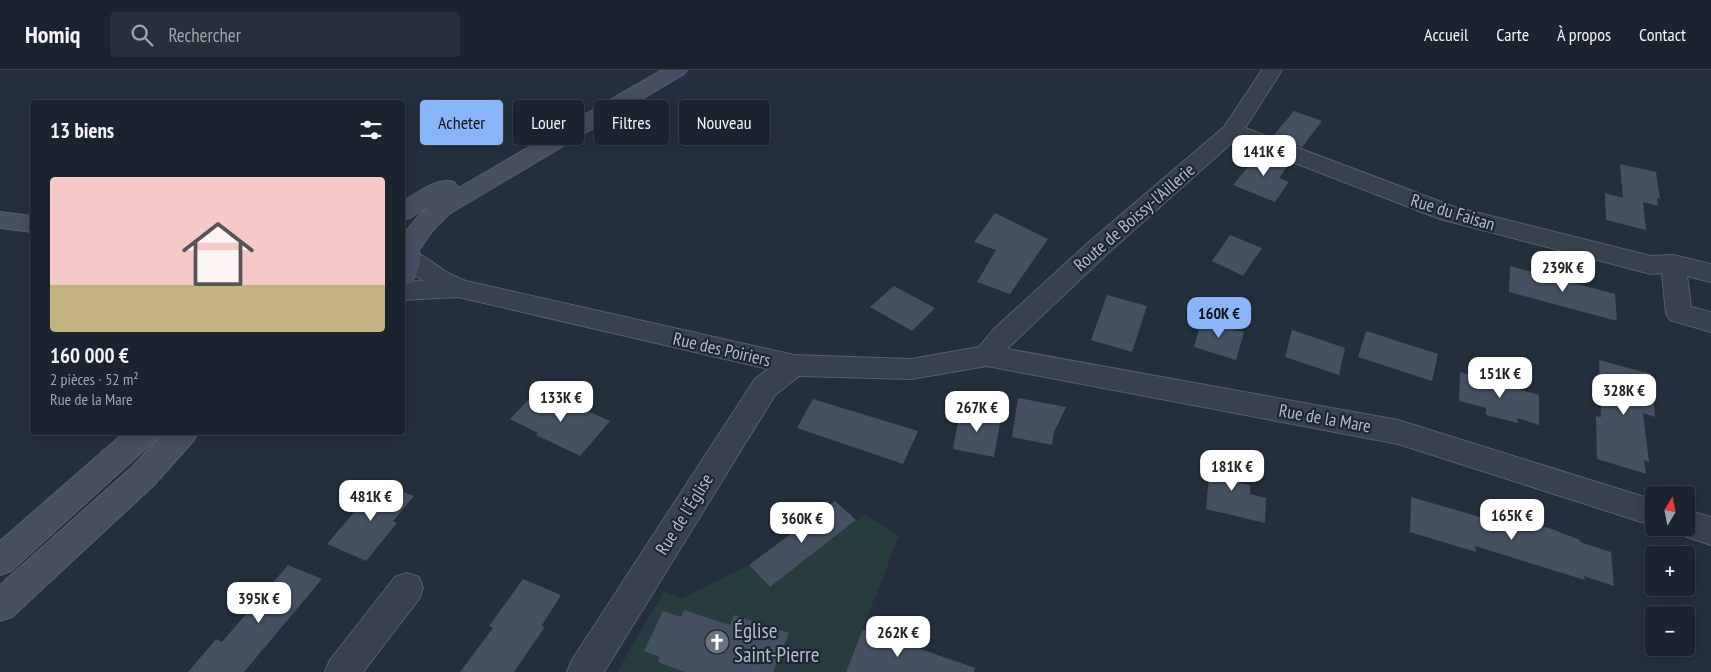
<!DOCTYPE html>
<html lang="fr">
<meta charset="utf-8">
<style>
:root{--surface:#1b232e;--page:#282f3a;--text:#f1f3f6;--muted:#a0a4aa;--line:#39404a;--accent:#8ab4f8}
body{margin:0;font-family:"PT Sans Narrow",sans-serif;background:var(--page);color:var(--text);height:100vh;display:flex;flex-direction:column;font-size:19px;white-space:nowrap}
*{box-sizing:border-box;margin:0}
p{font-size:16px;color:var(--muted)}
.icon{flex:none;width:28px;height:28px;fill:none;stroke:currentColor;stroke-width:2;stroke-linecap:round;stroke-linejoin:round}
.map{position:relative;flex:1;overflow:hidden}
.panel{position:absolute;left:30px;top:30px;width:375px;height:335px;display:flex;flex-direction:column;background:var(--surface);border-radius:5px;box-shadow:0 2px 12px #0003,0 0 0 1px var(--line)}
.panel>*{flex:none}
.top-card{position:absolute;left:420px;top:30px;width:475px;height:45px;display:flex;gap:10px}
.needle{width:32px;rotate:10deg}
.fabs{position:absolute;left:1645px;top:416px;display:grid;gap:10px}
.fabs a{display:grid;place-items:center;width:50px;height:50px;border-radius:5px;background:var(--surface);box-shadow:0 2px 12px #0003,0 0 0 1px var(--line);font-size:25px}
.price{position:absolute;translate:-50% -42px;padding:0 11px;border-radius:10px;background:#fff;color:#222;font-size:16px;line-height:32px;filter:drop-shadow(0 1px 2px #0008)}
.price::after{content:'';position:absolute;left:50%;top:30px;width:15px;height:11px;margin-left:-8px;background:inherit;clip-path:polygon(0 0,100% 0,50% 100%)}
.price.current{background:var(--accent);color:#111}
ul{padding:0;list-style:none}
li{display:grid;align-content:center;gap:10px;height:265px;padding:0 20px}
li span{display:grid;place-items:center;height:155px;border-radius:5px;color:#555}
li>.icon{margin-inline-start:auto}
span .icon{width:90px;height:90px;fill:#fffc;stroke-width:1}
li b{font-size:21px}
h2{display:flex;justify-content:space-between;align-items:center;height:60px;padding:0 20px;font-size:21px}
.tag{padding:0 18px;border-radius:5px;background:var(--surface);box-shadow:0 2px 12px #0003,0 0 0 1px var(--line);font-size:18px;line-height:45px}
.tag.current{background:var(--accent);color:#111}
header{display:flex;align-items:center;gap:30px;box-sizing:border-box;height:70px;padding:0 25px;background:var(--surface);border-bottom:1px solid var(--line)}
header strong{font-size:24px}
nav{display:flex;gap:28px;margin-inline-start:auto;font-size:18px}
.search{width:350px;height:45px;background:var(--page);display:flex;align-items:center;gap:12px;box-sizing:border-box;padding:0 18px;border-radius:5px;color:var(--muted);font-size:19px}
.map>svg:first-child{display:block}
.green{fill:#263c3f}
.building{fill:#455162}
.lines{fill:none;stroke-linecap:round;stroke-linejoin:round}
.street-casing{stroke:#565f6c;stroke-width:2}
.secondary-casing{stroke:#565f6c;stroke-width:2}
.street{fill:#38414e;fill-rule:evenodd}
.secondary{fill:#465061;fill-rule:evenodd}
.labels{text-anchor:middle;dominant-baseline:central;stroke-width:4.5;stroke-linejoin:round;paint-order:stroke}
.street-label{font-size:18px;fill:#b4bcc9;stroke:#1d2633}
.near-poi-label{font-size:21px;fill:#b4bcc9;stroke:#1d2633;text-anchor:start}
</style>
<header>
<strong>Homiq</strong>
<div class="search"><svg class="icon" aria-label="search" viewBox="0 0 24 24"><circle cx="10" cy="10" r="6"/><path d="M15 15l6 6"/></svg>Rechercher</div>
<nav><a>Accueil</a><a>Carte</a><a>À propos</a><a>Contact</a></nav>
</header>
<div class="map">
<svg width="1711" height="602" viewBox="0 0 1711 602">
<rect width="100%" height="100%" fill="#242f3e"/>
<polygon class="green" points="864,444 899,466 846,602 617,602 664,521 682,528 749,495 770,517"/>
<g class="building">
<polygon points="1294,41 1322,51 1302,77 1273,66"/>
<polygon points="1260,82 1290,93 1279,108 1289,112 1275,132 1233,115"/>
<polygon points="1620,94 1656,102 1660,129 1657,128 1658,136 1643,132 1646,160 1606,150 1605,123 1623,128"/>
<polygon points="995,143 1048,169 1010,224 977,212 996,180 974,172"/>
<polygon points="1230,165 1262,178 1243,206 1212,191"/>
<polygon points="1510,196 1615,224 1617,251 1509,222"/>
<polygon points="894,216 935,238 912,261 870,237"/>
<polygon points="1107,225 1147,236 1132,282 1091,270"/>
<polygon points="1202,249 1244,262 1236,290 1194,277"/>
<polygon points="1292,260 1345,278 1339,305 1285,287"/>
<polygon points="1366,261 1438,284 1432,311 1358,287"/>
<polygon points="1599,290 1651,304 1655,347 1643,343 1649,392 1644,390 1646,404 1597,389 1596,346 1601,347"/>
<polygon points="1460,302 1539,325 1539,355 1517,348 1518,353 1486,345 1486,338 1459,331"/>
<polygon points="536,322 564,335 567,332 610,351 580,386 536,365 538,363 510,349"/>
<polygon points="1018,328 1066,337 1054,362 1052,375 1012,367"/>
<polygon points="813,329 918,361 903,394 797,358"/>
<polygon points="960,340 1001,348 994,387 953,379"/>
<polygon points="1211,384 1240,391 1239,413 1250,415 1250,424 1266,428 1265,453 1206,439"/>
<polygon points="379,413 414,426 393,451 397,453 366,491 327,474"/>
<polygon points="1411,427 1511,456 1511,448 1552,459 1580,470 1580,472 1611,482 1614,516 1584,506 1585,510 1475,476 1476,482 1410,462"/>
<polygon points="835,431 856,450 770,517 749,495"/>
<polygon points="288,495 322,509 244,602 188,602 216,569 222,572"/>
<polygon points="523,509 561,525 542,555 544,558 514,602 460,602 493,558 489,556"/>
<polygon points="684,540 730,555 734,545 789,563 773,602 685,602 658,592 660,587 644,581 663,541 681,547"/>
<polygon points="863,559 975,598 974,602 846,602"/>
</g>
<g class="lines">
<defs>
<g id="street">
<path d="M1262,0H1282L1245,58L1455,137L1651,186L1673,185L1711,194V212L1687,206L1691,237L1711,242V262L1670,250L1666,243L1662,203L1651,204L1440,149L1235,70L1107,184L1007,279L1398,350L1654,430V456L1398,374L987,296L911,309L799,306L775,325L604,602H567L572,590L755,309L768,299L458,227L402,230V212L424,211L402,197V182C419,178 434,195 448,203C454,206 460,209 466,211L794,285L911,289L979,277L995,258L1089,172L1224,57Z"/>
<polygon points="1686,440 1711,447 1711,475 1675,463 1673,458 1686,458"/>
<polygon points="407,503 419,507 423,518 419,529 363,602 325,602 330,590 395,507"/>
</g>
<g id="secondary">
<path d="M662,0H687L684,4L449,144L433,160L419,180C423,193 418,202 411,213L402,216V164H404L417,148L429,136L410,148L402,150V132C418,123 436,107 454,112L458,117L455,120Z"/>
<polygon points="0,142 32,146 32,162 0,158"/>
<polygon points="125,362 159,362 155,370 11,501 0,505 0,471"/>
<polygon points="165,362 198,362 194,370 154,415 12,547 0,551 0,515 132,397"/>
</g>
</defs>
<use href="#street" class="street-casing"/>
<use href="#secondary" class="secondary-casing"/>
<use href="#street" class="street"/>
<use href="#secondary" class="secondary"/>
</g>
<defs>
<symbol id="church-disc" viewBox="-11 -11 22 22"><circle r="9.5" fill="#6b7280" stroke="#1d2633"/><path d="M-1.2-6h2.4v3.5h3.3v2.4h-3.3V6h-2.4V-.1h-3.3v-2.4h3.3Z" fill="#fff"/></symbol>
</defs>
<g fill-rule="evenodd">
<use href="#church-disc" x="703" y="558" width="28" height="28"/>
</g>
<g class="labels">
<g class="street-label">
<text transform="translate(1453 142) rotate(17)">Rue du Faisan</text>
<text transform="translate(1134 147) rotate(-41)">Route de Boissy-l'Aillerie</text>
<text transform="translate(722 279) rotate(13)">Rue des Poiriers</text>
<text transform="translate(1325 348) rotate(10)">Rue de la Mare</text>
<text transform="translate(684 444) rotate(-58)">Rue de l'Église</text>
</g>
<g class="near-poi-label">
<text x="734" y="560">Église<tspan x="734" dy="24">Saint-Pierre</tspan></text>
</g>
</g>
</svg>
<div class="fabs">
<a><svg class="needle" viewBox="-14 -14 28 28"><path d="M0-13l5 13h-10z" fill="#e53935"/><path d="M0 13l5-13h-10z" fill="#a0a4aa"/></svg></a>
<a>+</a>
<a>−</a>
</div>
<b class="price" style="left:1264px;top:107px">141K €</b>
<b class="price" style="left:1563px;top:223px">239K €</b>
<b class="price current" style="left:1219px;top:269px">160K €</b>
<b class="price" style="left:1500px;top:329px">151K €</b>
<b class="price" style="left:1624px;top:346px">328K €</b>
<b class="price" style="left:561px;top:353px">133K €</b>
<b class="price" style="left:977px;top:363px">267K €</b>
<b class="price" style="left:1232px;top:422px">181K €</b>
<b class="price" style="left:371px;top:452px">481K €</b>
<b class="price" style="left:1512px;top:471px">165K €</b>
<b class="price" style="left:802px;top:474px">360K €</b>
<b class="price" style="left:259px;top:554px">395K €</b>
<b class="price" style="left:898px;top:588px">262K €</b>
<div class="top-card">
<a class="tag current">Acheter</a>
<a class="tag">Louer</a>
<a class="tag">Filtres</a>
<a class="tag">Nouveau</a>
</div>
<section class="panel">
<h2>13 biens<svg class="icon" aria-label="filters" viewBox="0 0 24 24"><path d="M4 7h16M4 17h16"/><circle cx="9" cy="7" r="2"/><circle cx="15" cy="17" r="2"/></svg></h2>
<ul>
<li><span style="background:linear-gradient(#f6c9c9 70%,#c2b280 0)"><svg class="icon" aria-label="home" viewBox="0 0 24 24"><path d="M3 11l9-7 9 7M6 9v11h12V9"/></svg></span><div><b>160 000 €</b><p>2 pièces · 52 m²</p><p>Rue de la Mare</p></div></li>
</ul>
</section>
</div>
